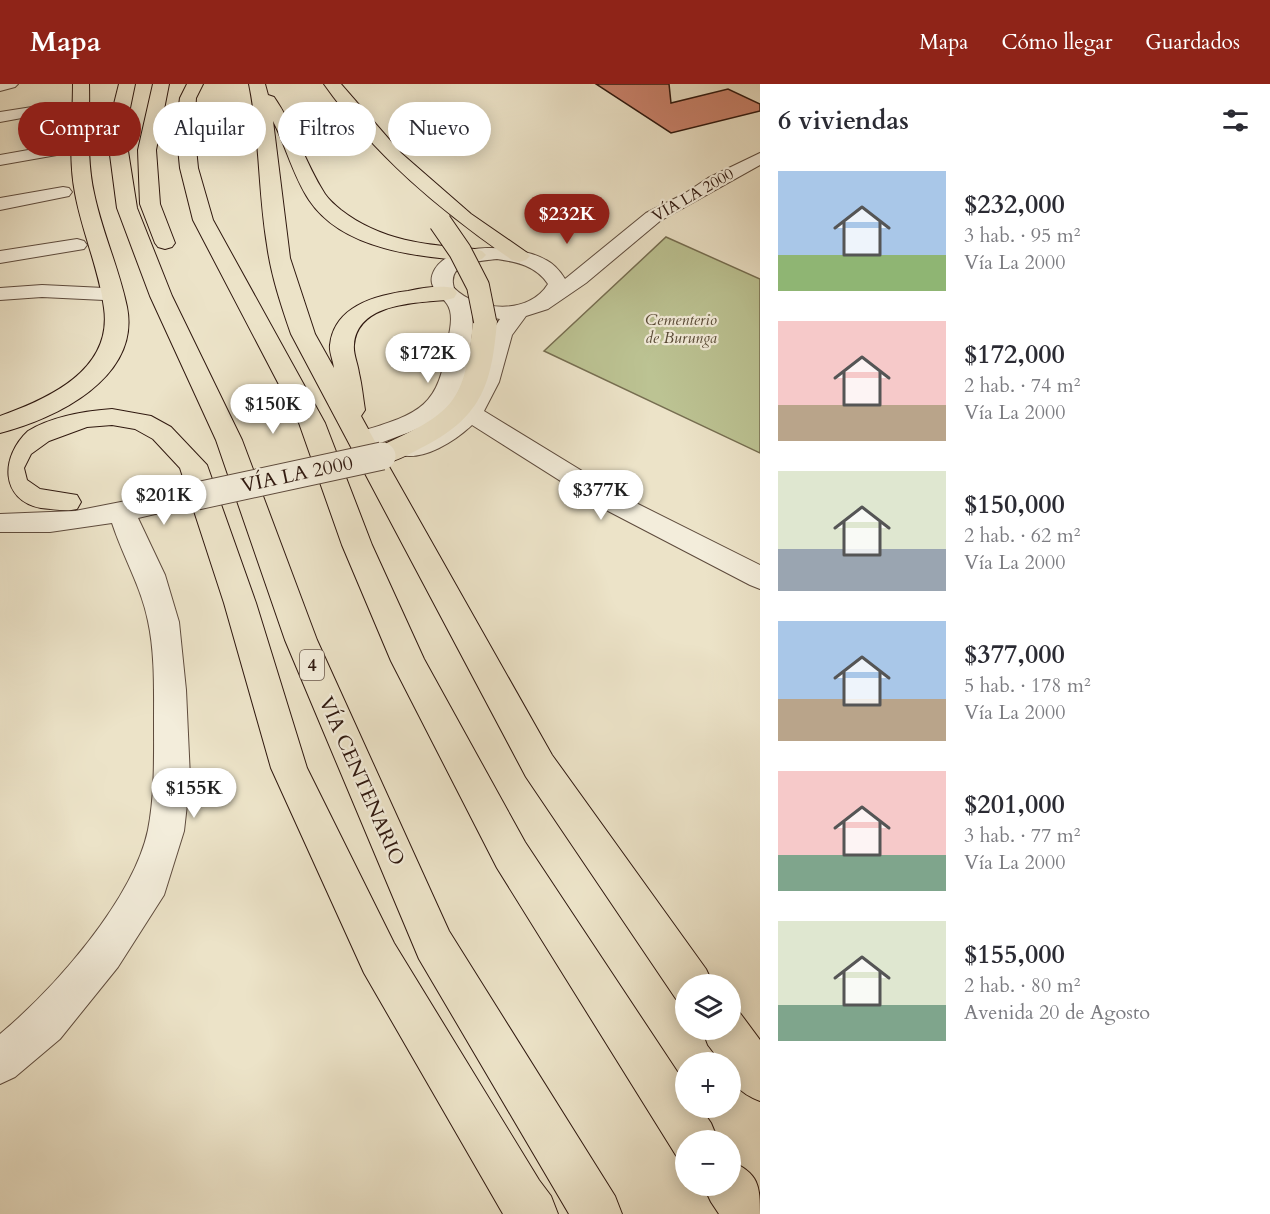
<!DOCTYPE html>
<html lang="es">
<meta charset="utf-8">
<style>
:root{--surface:#fff;--page:#f2f2f3;--text:#2b2b33;--muted:#7c7c81;--accent:#8f2418}
body{margin:0;font-family:Cardo,serif;background:var(--page);color:var(--text);height:100vh;display:flex;flex-direction:column;font-size:22px;white-space:nowrap}
*{box-sizing:border-box;margin:0}
p{font-size:20px;color:var(--muted)}
.icon{flex:none;width:33px;height:33px;fill:none;stroke:currentColor;stroke-width:2;stroke-linecap:round;stroke-linejoin:round}
.map{position:relative;flex:1;overflow:hidden}
.side{display:flex;flex-direction:column;background:var(--surface);width:510px}
.side>*{flex:none}
.top-card{position:absolute;left:18px;top:18px;width:570px;height:54px;display:flex;gap:12px}
.tools{position:absolute;left:675px;top:890px;display:grid;gap:12px}
.tools a{display:grid;place-items:center;width:66px;height:66px;border-radius:50%;background:var(--surface);box-shadow:0 3px 15px #0003;font-size:30px}
.price{position:absolute;translate:-50% -51px;padding:0 14px;border-radius:21px;background:#fff;color:#222;font-size:20px;line-height:39px;filter:drop-shadow(0 2px 3px #0008)}
.price::after{content:'';position:absolute;left:50%;top:36px;width:18px;height:14px;margin-left:-9px;background:inherit;clip-path:polygon(0 0,100% 0,50% 100%)}
.price.selected{background:var(--accent);color:#fff}
ul{padding:0;list-style:none}
li{display:flex;align-items:center;gap:18px;height:150px;padding:0 18px}
li span{display:grid;place-items:center;flex:none;width:168px;height:120px;border-radius:0px;color:#555}
li>.icon{margin-inline-start:auto}
span .icon{width:72px;height:72px;fill:#fffc;stroke-width:1}
li b{font-size:26px}
h2{display:flex;justify-content:space-between;align-items:center;height:72px;padding:0 18px;font-size:26px}
.tag{padding:0 21px;border-radius:27px;background:var(--surface);box-shadow:0 3px 15px #0003;font-size:21px;line-height:54px}
.tag.selected{background:var(--accent);color:#fff}
header{display:flex;align-items:center;gap:36px;box-sizing:border-box;height:84px;padding:0 30px;background:var(--accent);color:#fff}
header strong{font-size:28px}
nav{display:flex;gap:33px;margin-inline-start:auto;font-size:21px}
main{display:flex;flex:1;min-height:0}
.map>svg:first-child{display:block}
.green{fill:#bcc393;stroke:#766e51;stroke-width:1.5}
.building{fill:#ca836d;stroke:#2f180f;stroke-width:1.5}
.lines{fill:none;stroke-linecap:round;stroke-linejoin:round}
.minor-casing{stroke:#5e4b3d;stroke-width:2}
.highway-casing{stroke:#2f180f;stroke-width:2}
.minor{fill:#f3eddb;fill-rule:evenodd}
.highway{fill:#ece3c8;fill-rule:evenodd}
.minor-bridge-casing{stroke:#5e4b3d;stroke-width:29;stroke-linecap:butt}
.highway-bridge-casing{stroke:#2f180f;stroke-width:24;stroke-linecap:butt}
.minor-bridge{stroke:#f3eddb;stroke-width:27}
.highway-bridge{stroke:#ece3c8;stroke-width:22}
.labels{text-anchor:middle;dominant-baseline:central;stroke-width:4.5;stroke-linejoin:round;paint-order:stroke}
.far-street-label{font-size:16px;fill:#2f180f;stroke:#f3eddb}
.far-park-label{font-size:16px;font-style:italic;fill:#594b37;stroke:#f3eddb}
.shield{fill:#f3eddb;stroke:#6a584c;stroke-width:1.5}
.shield-label{font-size:18px;font-weight:bold;fill:#2f180f}
.street-label{font-size:20px;fill:#2f180f;stroke:#f3eddb}
</style>
<header>
<strong>Mapa</strong>
<nav><a>Mapa</a><a>Cómo llegar</a><a>Guardados</a></nav>
</header>
<main>
<div class="map">
<svg width="760" height="1130" viewBox="0 0 760 1130">
<rect width="100%" height="100%" fill="#ece3c8"/>
<filter id="stains"><feTurbulence type="fractalNoise" baseFrequency=".00333" numOctaves="4"/><feColorMatrix values="0 0 0 0 .2 0 0 0 0 .09 0 0 0 0 .02 0 0 0 .5 -.17"/></filter>
<radialGradient id="worn" r=".72"><stop offset=".6" stop-color="#630" stop-opacity="0"/><stop offset="1" stop-color="#630" stop-opacity=".3"/></radialGradient>
<polygon class="green" points="666,153 760,195 760,369 544,267"/>
<polygon class="building" points="596,0 669,0 671,19 728,5 760,20 760,27 671,49"/>
<g class="lines">
<defs>
<g id="minor">
<polygon points="0,0 18,0 15,3 0,7"/>
<polygon points="32,23 40,28 38,31 0,38 0,28"/>
<polygon points="62,60 68,61 70,65 68,69 0,81 0,71"/>
<path d="M760,69V81L660,137L586,199L548,225L526,232L512,251L499,298L484,327L628,415L760,481V505L750,501L608,427L472,341C455,357 424,377 400,371L396,365C402,356 414,355 424,351C439,344 454,333 464,320C483,295 482,260 500,235L472,230C474,242 471,255 470,267C463,316 445,336 399,352C386,357 373,363 359,360L355,354L359,348C421,329 439,324 448,256C450,246 454,230 447,220C439,208 425,202 435,185C453,156 520,161 546,176C554,180 560,187 565,195L646,129L684,110L708,94ZM497,175C517,178 536,182 548,200C529,231 478,228 454,204C446,178 480,177 497,175Z"/>
<polygon points="63,103 69,104 72,108 69,112 0,126 0,114"/>
<polygon points="77,155 84,157 87,161 84,165 0,179 0,167"/>
<polygon points="42,201 104,204 111,206 115,210 111,214 104,216 42,213 0,216 0,204"/>
<path d="M197,403L207,406L211,412L207,418L138,434L165,491L179,538L186,606L190,694L184,747L164,811L118,883L60,955L15,993L0,1000V950C54,905 133,816 148,746C155,710 154,674 154,637C154,605 155,569 148,537C141,502 123,473 112,439L50,448H0V430L75,427Z"/>
</g>
<g id="highway">
<path d="M73,0H89C90,37 86,73 94,109C102,148 119,184 127,223C141,294 55,335 0,349V332C48,315 113,286 104,224C99,185 82,148 75,109C68,73 73,37 73,0Z"/>
<polygon points="119,0 135,0 125,48 137,124 172,212 242,356 317,556 449,847 615,1112 622,1130 569,1130 419,875 285,556 216,356 150,212 117,124 107,48"/>
<polygon points="153,0 169,0 156,66 160,120 175,159 172,163 165,165 158,163 155,159 140,120 138,66"/>
<polygon points="187,0 203,0 196,14 194,44 198,84 213,136 325,339 372,461 424,575 525,758 686,1001 686,1023 700,1023 711,1039 718,1056 686,1056 686,1076 677,1073 497,784 391,577 342,461 299,339 193,136 180,84 176,44 180,14"/>
<path d="M249,0H265L268,11L274,13C295,43 305,79 325,110C329,116 335,121 341,126C381,157 426,161 475,165L482,167L486,171L482,175L475,177C420,173 343,167 309,116C293,92 286,62 273,37L290,174L315,250L334,284C333,276 329,268 330,261C334,222 376,211 408,207C422,204 439,201 454,204L457,209L454,214L446,216C415,219 357,219 354,261C353,270 358,280 359,289C362,301 363,314 365,326L361,332L378,363C453,329 465,320 473,237L477,232L485,230L493,232L497,237C492,298 483,332 425,362C413,368 401,375 387,379L552,671L706,885L713,900H686V919L676,915L526,693L291,250C281,221 271,191 267,161C258,107 260,53 249,0Z"/>
<path d="M324,0H341L401,69L471,130L526,168L530,172L526,176L519,178L512,176C441,127 374,71 324,0Z"/>
<path d="M112,325L151,332L171,343L207,381L256,519L307,684L394,859L539,1096L551,1112L558,1130H503L364,889L271,684L224,519L180,384L153,355L135,345L112,341L87,343L49,357L31,370L24,384L27,396L40,405L77,411L81,418L77,425C65,428 54,425 41,424C0,416 0,373 28,347C53,332 84,327 112,325Z"/>
<path d="M730,925L740,929L760,956V1017C740,1009 730,1000 730,978H721L708,961L702,945H730Z"/>
<path d="M730,1077C759,1089 760,1102 760,1130H719L711,1118L703,1101H730Z"/>
</g>
</defs>
<use href="#minor" class="minor-casing"/>
<use href="#highway" class="highway-casing"/>
<use href="#minor" class="minor"/>
<use href="#highway" class="highway"/>
<defs>
<polyline id="minor-bridge" points="197,412 382,372"/>
<polyline id="highway-bridge" points="440,138 460,167 478,202 485,237"/>
</defs>
<use href="#minor-bridge" class="minor-bridge-casing"/>
<use href="#highway-bridge" class="highway-bridge-casing"/>
<use href="#minor-bridge" class="minor-bridge"/>
<use href="#highway-bridge" class="highway-bridge"/>
</g>
<g class="labels">
<g class="far-street-label">
<text transform="translate(693 111) rotate(-30)">VÍA LA 2000</text>
</g>
<g class="far-park-label">
<text x="681" y="236">Cementerio<tspan x="681" dy="18">de Burunga</tspan></text>
</g>
<rect class="shield" x="300" y="566" width="24" height="30" rx="4.5"/>
<g class="shield-label">
<text x="312" y="581">4</text>
</g>
<g class="street-label">
<text transform="translate(297 390) rotate(-12)">VÍA LA 2000</text>
<text transform="translate(362 697) rotate(66)">VÍA CENTENARIO</text>
</g>
</g>
<rect width="100%" height="100%" filter="url(#stains)"/>
<rect width="100%" height="100%" fill="url(#worn)"/>
</svg>
<div class="tools">
<a><svg class="icon" aria-label="layers" viewBox="0 0 24 24"><path d="M12 4l9 5-9 5-9-5zM3 14l9 5 9-5"/></svg></a>
<a>+</a>
<a>−</a>
</div>
<b class="price selected" style="left:567px;top:161px">$232K</b>
<b class="price" style="left:428px;top:300px">$172K</b>
<b class="price" style="left:273px;top:351px">$150K</b>
<b class="price" style="left:601px;top:437px">$377K</b>
<b class="price" style="left:164px;top:442px">$201K</b>
<b class="price" style="left:194px;top:735px">$155K</b>
<div class="top-card">
<a class="tag selected">Comprar</a>
<a class="tag">Alquilar</a>
<a class="tag">Filtros</a>
<a class="tag">Nuevo</a>
</div>
</div>
<section class="side">
<h2>6 viviendas<svg class="icon" aria-label="filters" viewBox="0 0 24 24"><path d="M4 7h16M4 17h16"/><circle cx="9" cy="7" r="2"/><circle cx="15" cy="17" r="2"/></svg></h2>
<ul>
<li><span style="background:linear-gradient(#a9c7e8 70%,#8fb573 0)"><svg class="icon" aria-label="home" viewBox="0 0 24 24"><path d="M3 11l9-7 9 7M6 9v11h12V9"/></svg></span><div><b>$232,000</b><p>3 hab. · 95 m²</p><p>Vía La 2000</p></div></li>
<li><span style="background:linear-gradient(#f6c9c9 70%,#b9a48a 0)"><svg class="icon" aria-label="home" viewBox="0 0 24 24"><path d="M3 11l9-7 9 7M6 9v11h12V9"/></svg></span><div><b>$172,000</b><p>2 hab. · 74 m²</p><p>Vía La 2000</p></div></li>
<li><span style="background:linear-gradient(#dfe7d0 65%,#9aa5b1 0)"><svg class="icon" aria-label="home" viewBox="0 0 24 24"><path d="M3 11l9-7 9 7M6 9v11h12V9"/></svg></span><div><b>$150,000</b><p>2 hab. · 62 m²</p><p>Vía La 2000</p></div></li>
<li><span style="background:linear-gradient(#a9c7e8 65%,#b9a48a 0)"><svg class="icon" aria-label="home" viewBox="0 0 24 24"><path d="M3 11l9-7 9 7M6 9v11h12V9"/></svg></span><div><b>$377,000</b><p>5 hab. · 178 m²</p><p>Vía La 2000</p></div></li>
<li><span style="background:linear-gradient(#f6c9c9 70%,#7fa58c 0)"><svg class="icon" aria-label="home" viewBox="0 0 24 24"><path d="M3 11l9-7 9 7M6 9v11h12V9"/></svg></span><div><b>$201,000</b><p>3 hab. · 77 m²</p><p>Vía La 2000</p></div></li>
<li><span style="background:linear-gradient(#dfe7d0 70%,#7fa58c 0)"><svg class="icon" aria-label="home" viewBox="0 0 24 24"><path d="M3 11l9-7 9 7M6 9v11h12V9"/></svg></span><div><b>$155,000</b><p>2 hab. · 80 m²</p><p>Avenida 20 de Agosto</p></div></li>
</ul>
</section>
</main>
